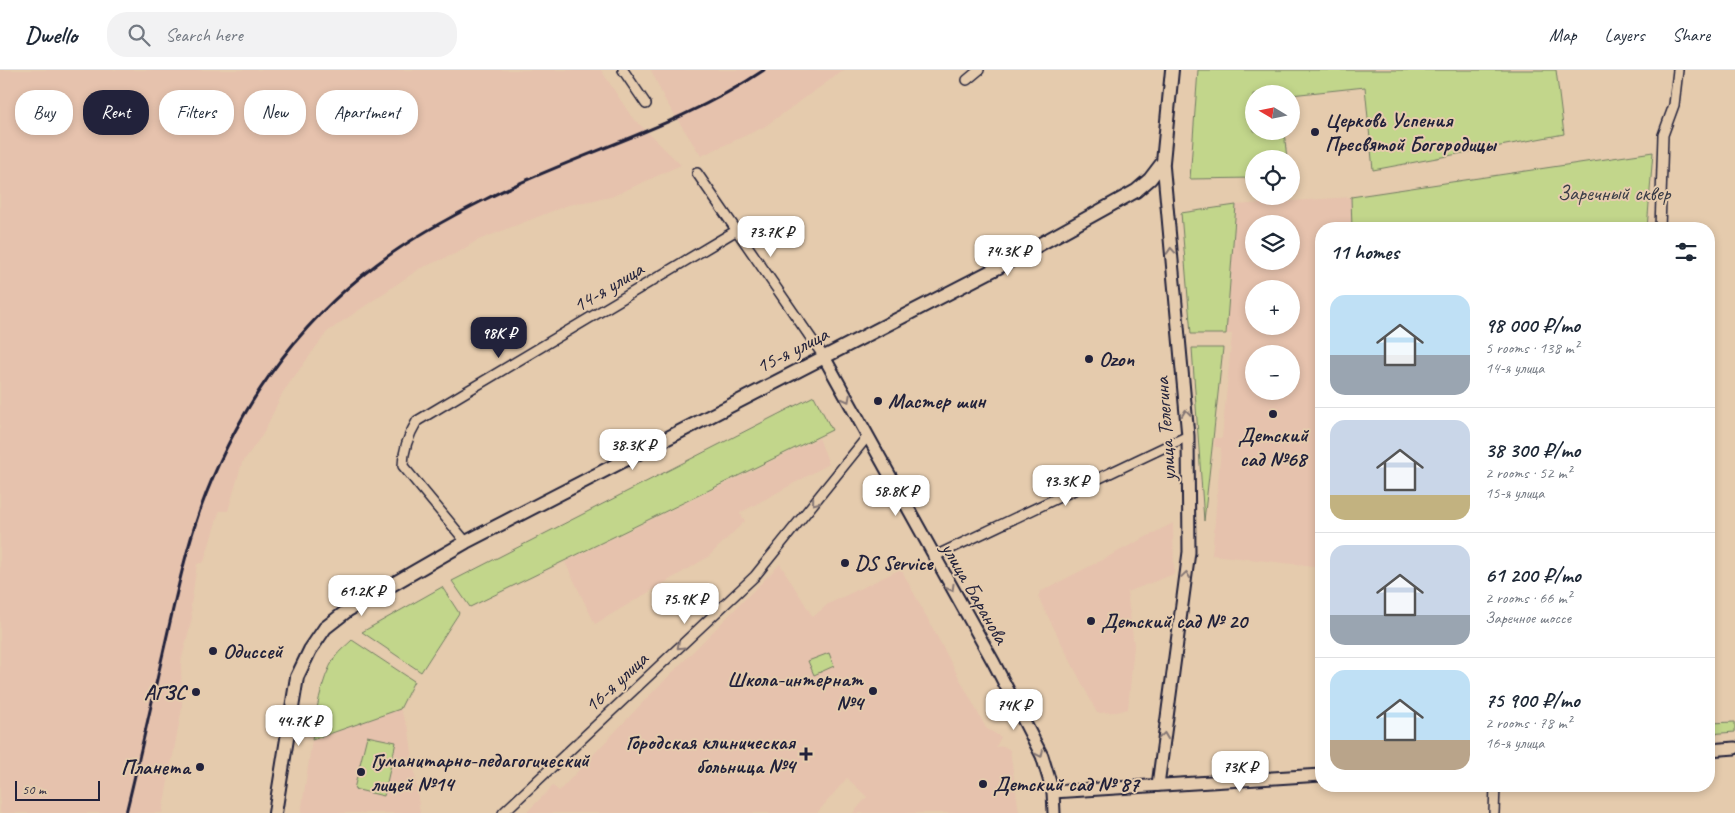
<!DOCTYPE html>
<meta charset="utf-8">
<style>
:root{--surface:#fff;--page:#f2f2f3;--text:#1f2937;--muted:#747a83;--line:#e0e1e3;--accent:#22223b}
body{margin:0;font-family:Caveat,sans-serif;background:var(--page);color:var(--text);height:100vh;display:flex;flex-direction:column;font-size:19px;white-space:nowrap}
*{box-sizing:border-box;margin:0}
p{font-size:16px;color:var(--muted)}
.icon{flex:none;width:28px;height:28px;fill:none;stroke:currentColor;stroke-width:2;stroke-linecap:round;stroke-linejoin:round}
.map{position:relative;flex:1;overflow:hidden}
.panel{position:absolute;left:1315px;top:152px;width:400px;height:570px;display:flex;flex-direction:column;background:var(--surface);border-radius:20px;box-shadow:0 2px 8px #0003}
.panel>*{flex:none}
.banner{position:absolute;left:15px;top:20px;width:475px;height:45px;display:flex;gap:10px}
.needle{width:32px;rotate:280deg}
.tools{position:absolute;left:1245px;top:15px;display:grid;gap:10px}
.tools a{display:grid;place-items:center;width:55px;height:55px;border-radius:50%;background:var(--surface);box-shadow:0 2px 8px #0003;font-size:25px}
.scale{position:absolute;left:15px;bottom:12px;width:85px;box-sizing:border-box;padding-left:5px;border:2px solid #22223b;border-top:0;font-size:14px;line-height:18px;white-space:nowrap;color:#22223b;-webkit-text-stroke:4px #e5cbad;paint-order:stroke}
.price{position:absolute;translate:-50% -42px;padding:0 11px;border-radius:10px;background:#fff;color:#222;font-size:16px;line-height:32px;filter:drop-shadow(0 1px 2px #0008)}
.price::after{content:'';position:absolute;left:50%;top:30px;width:15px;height:11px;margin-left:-8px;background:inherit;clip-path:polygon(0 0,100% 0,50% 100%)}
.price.on{background:var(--accent);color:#fff}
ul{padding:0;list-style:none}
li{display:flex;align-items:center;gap:15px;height:125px;padding:0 15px}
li+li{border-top:1px solid var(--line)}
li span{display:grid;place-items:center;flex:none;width:140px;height:100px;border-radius:15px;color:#555}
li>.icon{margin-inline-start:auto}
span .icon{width:60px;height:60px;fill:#fffc;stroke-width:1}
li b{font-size:21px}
h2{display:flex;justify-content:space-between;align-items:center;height:60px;padding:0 15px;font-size:21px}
.pill{padding:0 18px;border-radius:20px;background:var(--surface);box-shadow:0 2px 8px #0003;font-size:18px;line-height:45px}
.pill.on{background:var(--accent);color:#fff}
header{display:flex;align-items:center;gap:30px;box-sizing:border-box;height:70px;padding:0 25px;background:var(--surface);border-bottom:1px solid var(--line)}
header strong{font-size:24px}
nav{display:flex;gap:28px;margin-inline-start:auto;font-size:18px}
.search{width:350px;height:45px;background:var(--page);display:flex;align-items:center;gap:12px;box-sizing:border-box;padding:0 18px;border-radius:20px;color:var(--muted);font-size:19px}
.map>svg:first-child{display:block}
.built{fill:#e6c2ad;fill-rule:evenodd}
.green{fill:#c2d68b;stroke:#727c63}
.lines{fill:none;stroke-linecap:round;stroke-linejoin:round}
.minor-casing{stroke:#22223b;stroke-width:12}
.tertiary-casing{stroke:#22223b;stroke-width:15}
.secondary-casing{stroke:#22223b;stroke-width:16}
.minor{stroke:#e5cbad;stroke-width:9}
.tertiary{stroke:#e5cbad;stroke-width:11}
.secondary{stroke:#e5cbad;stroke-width:12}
.rail{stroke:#22223b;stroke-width:3}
.oneway{stroke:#847674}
.poi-dot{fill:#22223b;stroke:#e5cbad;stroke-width:2}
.labels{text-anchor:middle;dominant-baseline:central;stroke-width:4;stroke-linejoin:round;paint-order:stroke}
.poi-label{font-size:21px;font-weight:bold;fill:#22223b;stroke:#e5cbad;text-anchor:start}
.park-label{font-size:21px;fill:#3a3d47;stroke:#e5cbad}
.street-label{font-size:21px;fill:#22223b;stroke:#e5cbad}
</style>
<header>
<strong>Dwello</strong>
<div class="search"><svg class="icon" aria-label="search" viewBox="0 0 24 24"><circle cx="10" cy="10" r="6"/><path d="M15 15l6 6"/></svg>Search here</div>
<nav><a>Map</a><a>Layers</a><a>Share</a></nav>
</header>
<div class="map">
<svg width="1735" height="743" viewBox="0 0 1735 743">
<rect width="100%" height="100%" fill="#e5cbad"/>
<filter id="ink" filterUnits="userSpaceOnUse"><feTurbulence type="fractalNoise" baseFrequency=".02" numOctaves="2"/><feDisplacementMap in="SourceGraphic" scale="10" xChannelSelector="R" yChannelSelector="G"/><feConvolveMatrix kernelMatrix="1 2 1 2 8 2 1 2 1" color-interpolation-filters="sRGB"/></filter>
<g filter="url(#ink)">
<g class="built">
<polygon points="0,0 601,0 631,46 681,95 611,127 568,135 476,171 459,182 419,199 327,262 283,322 263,364 242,393 228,441 220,441 218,445 204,492 197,494 191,535 192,548 181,592 182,638 162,743 0,743"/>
<polygon points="651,0 844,0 764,57 701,86 665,30"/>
<path d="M1351,127L1352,159H1321V497L1212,485L1221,378L1214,376L1215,368H1222L1232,264H1226L1236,135ZM1254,154H1291V191H1254ZM1254,219H1291V256H1254ZM1254,284H1291V321H1254Z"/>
<polygon points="819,368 829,394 740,443 745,451 708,487 595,554 565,492"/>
<polygon points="1173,453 1174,504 1127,522 1134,575 1128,639 1117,642 1097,643 1038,527 1040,522"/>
<polygon points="780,494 813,547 828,534 901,499 986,658 1001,667 996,677 1004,676 1010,680 1019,743 853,743 867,727 847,708 817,743 526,743 553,716 559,721 646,629"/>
<polygon points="400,639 409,660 420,743 301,743 312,670"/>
</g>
<g class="green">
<polygon points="1198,0 1556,0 1564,64 1373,100 1365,17 1291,25 1254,24 1254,61 1284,61 1287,89 1254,89 1254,108 1190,109"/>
<polygon points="1653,82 1647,159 1352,159 1351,127"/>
<polygon points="1236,135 1226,264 1191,264 1181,143"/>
<polygon points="1192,278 1223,278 1204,451"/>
<polygon points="814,326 832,360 470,537 452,511"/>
<polygon points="442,517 459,543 421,602 362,562"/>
<path d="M352,570L414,611L400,639L312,670C316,643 320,611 335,587C339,581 347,575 352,570Z"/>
<polygon points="829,583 834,596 814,605 808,591"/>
<polygon points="1735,652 1735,662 1709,664 1709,653"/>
<polygon points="367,666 396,672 384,726 354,719"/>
</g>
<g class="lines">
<defs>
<g id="minor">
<polyline points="623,0 646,34"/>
<polyline points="967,10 979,0"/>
<polyline points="697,103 824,287"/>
<polyline points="1660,159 1663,65 1674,35 1678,0"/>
<path d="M466,472L403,396C403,379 408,366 417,351L737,160"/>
<polyline points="933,487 1188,366"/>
<polyline points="503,743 755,506 867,367"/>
<polyline points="1494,743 1495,716"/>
</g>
<g id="tertiary">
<polyline points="824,287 994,593 1042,686 1053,722 1054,743"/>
<polyline points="1709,680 1735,678"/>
<polyline points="1158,715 1189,482 1188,366 1163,92"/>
<polyline points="1053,722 1321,705"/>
</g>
<polyline id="secondary" points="275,743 297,607 310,580 325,558 348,540 466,472 997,198 1136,121 1150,109 1163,92 1172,0"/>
</defs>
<use href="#minor" class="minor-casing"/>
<use href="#tertiary" class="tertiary-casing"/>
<use href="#secondary" class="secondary-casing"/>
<use href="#minor" class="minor"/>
<use href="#tertiary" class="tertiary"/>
<use href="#secondary" class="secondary"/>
<path class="rail" d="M126,743C139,690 151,636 163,583C174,535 184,486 200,440C235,343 294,256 377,194C410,169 448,148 486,129C576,83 679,58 764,0"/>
</g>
<defs><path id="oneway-chevron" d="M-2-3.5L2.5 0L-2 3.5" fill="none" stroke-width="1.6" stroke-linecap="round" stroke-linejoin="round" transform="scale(1.25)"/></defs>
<g class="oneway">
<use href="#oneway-chevron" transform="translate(1171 181) rotate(-94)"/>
<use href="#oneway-chevron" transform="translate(847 329) rotate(62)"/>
<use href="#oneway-chevron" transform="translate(1186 343) rotate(-96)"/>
<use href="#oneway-chevron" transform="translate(815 432) rotate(129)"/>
<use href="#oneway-chevron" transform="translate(1186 505) rotate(-82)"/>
<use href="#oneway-chevron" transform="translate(951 518) rotate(60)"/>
<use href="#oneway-chevron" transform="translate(680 576) rotate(137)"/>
<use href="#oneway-chevron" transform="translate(1164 666) rotate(-82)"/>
<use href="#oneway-chevron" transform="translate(1040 684) rotate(65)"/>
</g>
</g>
<g class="poi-dot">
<circle cx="1315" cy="62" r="5"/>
<circle cx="1089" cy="289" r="5"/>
<circle cx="878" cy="331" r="5"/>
<circle cx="1273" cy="344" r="5"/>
<circle cx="845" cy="493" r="5"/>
<circle cx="1091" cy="551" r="5"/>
<circle cx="213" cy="581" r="5"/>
<circle cx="873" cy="621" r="5"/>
<circle cx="196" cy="622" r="5"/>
<path d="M803.5 676.5h5v5h5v5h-5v5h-5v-5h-5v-5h5z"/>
<circle cx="200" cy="697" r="5"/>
<circle cx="361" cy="702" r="5"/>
<circle cx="983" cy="714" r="5"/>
</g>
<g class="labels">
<g class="poi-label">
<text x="1325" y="50">Церковь Успения<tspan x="1325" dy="24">Пресвятой Богородицы</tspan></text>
<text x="1099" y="289">Ozon</text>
<text x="888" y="331">Мастер шин</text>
<text x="1273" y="365" text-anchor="middle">Детский<tspan x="1273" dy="24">сад №68</tspan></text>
<text x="855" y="493">DS Service</text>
<text x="1101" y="551">Детский сад № 20</text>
<text x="223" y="581">Одиссей</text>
<text x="863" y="609" text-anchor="end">Школа-интернат<tspan x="863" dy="24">№4</tspan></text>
<text x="186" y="622" text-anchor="end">АГЗС</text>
<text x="795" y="672" text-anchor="end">Городская клиническая<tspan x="795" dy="24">больница №4</tspan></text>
<text x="371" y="690">Гуманитарно-педагогический<tspan x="371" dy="24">лицей №14</tspan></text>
<text x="190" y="697" text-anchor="end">Планета</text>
<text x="993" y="714">Детский сад № 87</text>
</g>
<g class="park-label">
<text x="1614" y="123">Заречный сквер</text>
</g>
<g class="street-label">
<text transform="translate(608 217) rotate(-31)">14-я улица</text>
<text transform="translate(792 280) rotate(-27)">15-я улица</text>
<text transform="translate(1165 359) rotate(-94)">улица Телегина</text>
<text transform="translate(975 523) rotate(60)">улица Баранова</text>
<text transform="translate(616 612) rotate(-43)">16-я улица</text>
</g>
</g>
</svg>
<div class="tools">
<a><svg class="needle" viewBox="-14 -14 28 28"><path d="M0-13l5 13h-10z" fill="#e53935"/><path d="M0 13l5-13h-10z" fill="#747a83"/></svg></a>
<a><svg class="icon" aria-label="locate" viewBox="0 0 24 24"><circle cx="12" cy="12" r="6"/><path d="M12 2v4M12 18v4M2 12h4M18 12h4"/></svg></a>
<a><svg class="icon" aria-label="layers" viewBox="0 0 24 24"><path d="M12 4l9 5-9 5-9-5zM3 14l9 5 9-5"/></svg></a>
<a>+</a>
<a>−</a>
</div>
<div class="scale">50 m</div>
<b class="price" style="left:771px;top:188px">73.7K ₽</b>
<b class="price" style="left:1008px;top:207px">74.3K ₽</b>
<b class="price on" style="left:499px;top:289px">98K ₽</b>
<b class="price" style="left:633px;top:401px">38.3K ₽</b>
<b class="price" style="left:1066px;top:437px">93.3K ₽</b>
<b class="price" style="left:896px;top:447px">58.8K ₽</b>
<b class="price" style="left:362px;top:547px">61.2K ₽</b>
<b class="price" style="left:685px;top:555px">75.9K ₽</b>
<b class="price" style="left:1014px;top:661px">74K ₽</b>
<b class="price" style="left:299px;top:677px">44.7K ₽</b>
<b class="price" style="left:1240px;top:723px">73K ₽</b>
<div class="banner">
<a class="pill">Buy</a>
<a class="pill on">Rent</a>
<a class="pill">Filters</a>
<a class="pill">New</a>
<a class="pill">Apartment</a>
</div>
<section class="panel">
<h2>11 homes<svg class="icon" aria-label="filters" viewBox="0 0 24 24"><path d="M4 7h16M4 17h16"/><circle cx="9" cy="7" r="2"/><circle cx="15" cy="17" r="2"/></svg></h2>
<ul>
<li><span style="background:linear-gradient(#bfe0f5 60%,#9aa5b1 0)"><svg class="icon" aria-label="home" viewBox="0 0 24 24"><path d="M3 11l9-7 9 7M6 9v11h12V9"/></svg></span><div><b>98 000 ₽/mo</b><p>5 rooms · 138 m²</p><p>14-я улица</p></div></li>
<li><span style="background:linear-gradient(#c9d6e8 75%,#c2b280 0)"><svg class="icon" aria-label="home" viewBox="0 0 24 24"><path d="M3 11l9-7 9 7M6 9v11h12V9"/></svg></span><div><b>38 300 ₽/mo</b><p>2 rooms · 52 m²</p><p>15-я улица</p></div></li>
<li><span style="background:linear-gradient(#c9d6e8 70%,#9aa5b1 0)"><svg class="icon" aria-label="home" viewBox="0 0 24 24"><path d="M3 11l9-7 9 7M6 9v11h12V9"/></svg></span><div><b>61 200 ₽/mo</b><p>2 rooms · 66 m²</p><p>Заречное шоссе</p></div></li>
<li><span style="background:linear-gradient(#bfe0f5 70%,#b9a48a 0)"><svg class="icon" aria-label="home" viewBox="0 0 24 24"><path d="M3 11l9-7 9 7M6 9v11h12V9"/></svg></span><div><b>75 900 ₽/mo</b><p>2 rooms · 78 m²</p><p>16-я улица</p></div></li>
</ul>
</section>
</div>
